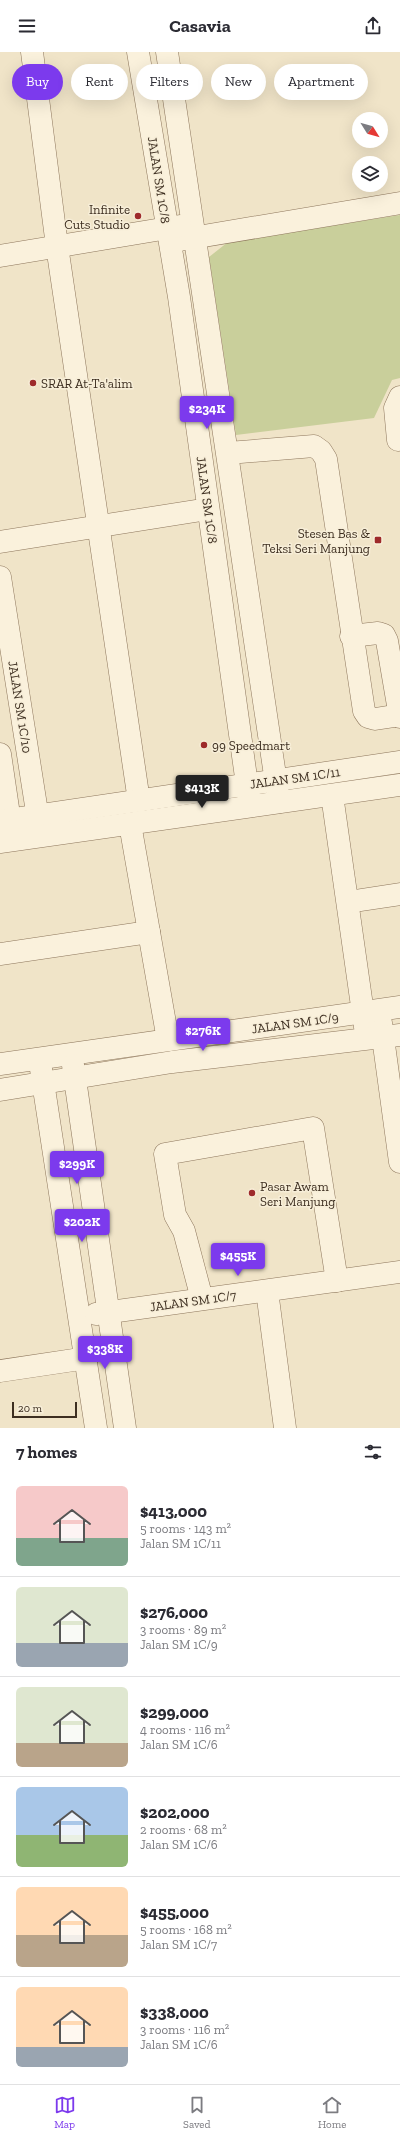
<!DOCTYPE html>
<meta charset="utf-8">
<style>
:root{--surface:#fff;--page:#f7f7f7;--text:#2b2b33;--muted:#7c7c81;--line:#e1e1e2;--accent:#7c3aed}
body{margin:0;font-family:"Zilla Slab",serif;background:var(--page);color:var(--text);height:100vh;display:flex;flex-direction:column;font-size:15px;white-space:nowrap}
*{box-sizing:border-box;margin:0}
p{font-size:13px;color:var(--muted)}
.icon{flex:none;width:22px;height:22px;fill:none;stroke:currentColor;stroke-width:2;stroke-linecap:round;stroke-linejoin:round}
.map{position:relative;height:1376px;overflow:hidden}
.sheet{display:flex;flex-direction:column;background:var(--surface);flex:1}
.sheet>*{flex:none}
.top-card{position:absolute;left:12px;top:12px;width:376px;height:36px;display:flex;gap:8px}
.needle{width:26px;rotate:127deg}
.fabs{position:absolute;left:352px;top:60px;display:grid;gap:8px}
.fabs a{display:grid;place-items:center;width:36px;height:36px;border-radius:50%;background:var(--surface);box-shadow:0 4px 16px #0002;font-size:20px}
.scale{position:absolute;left:12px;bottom:10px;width:65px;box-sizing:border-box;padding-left:4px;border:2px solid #3d2e20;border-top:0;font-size:11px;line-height:14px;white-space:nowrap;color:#3d2e20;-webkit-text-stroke:3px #f7eed8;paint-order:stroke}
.price{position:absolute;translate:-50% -34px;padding:0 9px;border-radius:4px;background:var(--accent);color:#fff;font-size:13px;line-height:26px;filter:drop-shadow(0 1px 2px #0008)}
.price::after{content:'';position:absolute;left:50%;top:24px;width:12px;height:9px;margin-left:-6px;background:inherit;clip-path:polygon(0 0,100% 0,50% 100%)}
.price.on{background:#222;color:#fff}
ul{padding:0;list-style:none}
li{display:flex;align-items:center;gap:12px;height:100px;padding:0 16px}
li+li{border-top:1px solid var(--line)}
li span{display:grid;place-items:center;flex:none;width:112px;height:80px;border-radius:6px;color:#555}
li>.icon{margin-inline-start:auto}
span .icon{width:48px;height:48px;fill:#fffc;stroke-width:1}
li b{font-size:17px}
h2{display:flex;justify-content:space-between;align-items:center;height:48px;padding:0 16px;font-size:17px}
.tag{padding:0 14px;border-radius:18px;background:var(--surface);box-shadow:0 4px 16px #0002;font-size:14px;line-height:36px}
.tag.on{background:var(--accent);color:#fff}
header{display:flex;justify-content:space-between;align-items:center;height:52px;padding:0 16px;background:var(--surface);font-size:18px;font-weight:700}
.menu{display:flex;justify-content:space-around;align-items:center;height:56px;border-top:1px solid var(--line);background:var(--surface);font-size:11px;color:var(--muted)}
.menu a{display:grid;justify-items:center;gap:2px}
.menu .on{color:var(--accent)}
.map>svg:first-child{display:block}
.green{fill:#c9cf9b}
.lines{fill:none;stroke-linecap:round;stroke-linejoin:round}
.minor-casing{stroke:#8d765c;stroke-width:23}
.minor{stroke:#faf1dc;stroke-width:22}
.poi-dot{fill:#9e2a2b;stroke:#f7eed8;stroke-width:1.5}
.labels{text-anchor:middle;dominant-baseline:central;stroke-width:3;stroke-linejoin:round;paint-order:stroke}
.street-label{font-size:13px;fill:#3d2e20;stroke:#f7eed8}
.poi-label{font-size:13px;fill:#3d2e20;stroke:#f7eed8;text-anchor:start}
</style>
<header><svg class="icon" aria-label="menu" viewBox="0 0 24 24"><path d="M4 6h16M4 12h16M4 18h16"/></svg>Casavia<svg class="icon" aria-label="share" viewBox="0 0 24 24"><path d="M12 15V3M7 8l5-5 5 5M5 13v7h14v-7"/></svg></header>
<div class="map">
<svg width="400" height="1376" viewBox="0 0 400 1376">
<rect width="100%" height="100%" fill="#f0e4c8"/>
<polygon class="green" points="400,163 400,326 392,328 374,366 236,383 209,205 228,190"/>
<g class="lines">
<defs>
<g id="minor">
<polyline points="32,0 57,194 139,749"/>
<polyline points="138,0 179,245 250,754"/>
<polyline points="167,0 279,750"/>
<polyline points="180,188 400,151"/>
<polyline points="0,204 180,174"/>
<polyline points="398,388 395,356 400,345"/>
<polyline points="228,401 314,394 321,399 326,407 364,659 368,665 375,667 400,663"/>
<polyline points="0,490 208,457"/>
<polyline points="0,525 40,779"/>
<polyline points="351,584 378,581 384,583 387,589 400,665"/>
<polyline points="0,702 12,783"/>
<polyline points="332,743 365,975"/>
<polyline points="0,769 400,710"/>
<polyline points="130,772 168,988"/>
<polyline points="0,790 400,733"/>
<polyline points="348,850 400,842"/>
<polyline points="0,902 149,880"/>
<polyline points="381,971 400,1110"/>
<polyline points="0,1012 400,955"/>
<polyline points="73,1013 125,1376"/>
<polyline points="41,1017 96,1376"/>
<polyline points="0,1038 172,1010 400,983"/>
<polyline points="267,1239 285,1376"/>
<polyline points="202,1247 184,1179 175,1163 165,1102 313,1076 337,1229"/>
<polyline points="96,1262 400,1220"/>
<polyline points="0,1319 87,1306"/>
</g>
</defs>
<use href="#minor" class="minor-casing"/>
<use href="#minor" class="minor"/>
</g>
<g class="poi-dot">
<circle cx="138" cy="164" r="4"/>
<circle cx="33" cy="331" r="4"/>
<rect x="374" y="484" width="8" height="8" rx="2"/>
<circle cx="204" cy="693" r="4"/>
<circle cx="252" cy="1141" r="4"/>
</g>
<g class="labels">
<g class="street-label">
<text transform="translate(159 128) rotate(81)">JALAN SM 1C/8</text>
<text transform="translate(207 448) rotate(82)">JALAN SM 1C/8</text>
<text transform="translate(20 655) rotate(81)">JALAN SM 1C/10</text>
<text transform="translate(295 726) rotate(-8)">JALAN SM 1C/11</text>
<text transform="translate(295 971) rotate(-8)">JALAN SM 1C/9</text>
<text transform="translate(193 1249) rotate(-8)">JALAN SM 1C/7</text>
</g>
<g class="poi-label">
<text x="130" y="157" text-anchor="end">Infinite<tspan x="130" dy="15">Cuts Studio</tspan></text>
<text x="41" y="331">SRAR At-Ta'alim</text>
<text x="370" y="481" text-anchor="end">Stesen Bas &amp;<tspan x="370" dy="15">Teksi Seri Manjung</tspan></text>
<text x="212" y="693">99 Speedmart</text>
<text x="260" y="1134">Pasar Awam<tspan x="260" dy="15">Seri Manjung</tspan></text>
</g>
</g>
</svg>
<div class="fabs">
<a><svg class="needle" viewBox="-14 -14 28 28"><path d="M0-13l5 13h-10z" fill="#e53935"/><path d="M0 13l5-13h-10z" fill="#7c7c81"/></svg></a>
<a><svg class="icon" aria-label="layers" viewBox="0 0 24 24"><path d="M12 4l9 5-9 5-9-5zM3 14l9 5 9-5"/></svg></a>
</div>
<div class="scale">20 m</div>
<b class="price" style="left:207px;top:378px">$234K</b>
<b class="price on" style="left:202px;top:757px">$413K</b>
<b class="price" style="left:203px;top:1000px">$276K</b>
<b class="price" style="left:77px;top:1133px">$299K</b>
<b class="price" style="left:82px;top:1191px">$202K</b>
<b class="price" style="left:238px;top:1225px">$455K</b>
<b class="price" style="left:105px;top:1318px">$338K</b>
<div class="top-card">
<a class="tag on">Buy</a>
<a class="tag">Rent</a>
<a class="tag">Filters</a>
<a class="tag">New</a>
<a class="tag">Apartment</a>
</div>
</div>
<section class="sheet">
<h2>7 homes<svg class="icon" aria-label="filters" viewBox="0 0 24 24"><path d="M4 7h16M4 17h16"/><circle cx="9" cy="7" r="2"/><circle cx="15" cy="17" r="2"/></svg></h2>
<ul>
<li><span style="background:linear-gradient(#f6c9c9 65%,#7fa58c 0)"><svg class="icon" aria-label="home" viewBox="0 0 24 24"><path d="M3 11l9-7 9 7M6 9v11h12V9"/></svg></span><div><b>$413,000</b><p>5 rooms · 143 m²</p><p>Jalan SM 1C/11</p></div></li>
<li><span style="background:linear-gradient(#dfe7d0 70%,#9aa5b1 0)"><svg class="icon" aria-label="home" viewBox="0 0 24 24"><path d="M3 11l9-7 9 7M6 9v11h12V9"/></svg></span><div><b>$276,000</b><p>3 rooms · 89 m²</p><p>Jalan SM 1C/9</p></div></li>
<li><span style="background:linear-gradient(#dfe7d0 70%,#b9a48a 0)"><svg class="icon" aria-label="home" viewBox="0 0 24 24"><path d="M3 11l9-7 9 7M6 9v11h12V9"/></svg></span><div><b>$299,000</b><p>4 rooms · 116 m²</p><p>Jalan SM 1C/6</p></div></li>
<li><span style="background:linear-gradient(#a9c7e8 60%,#8fb573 0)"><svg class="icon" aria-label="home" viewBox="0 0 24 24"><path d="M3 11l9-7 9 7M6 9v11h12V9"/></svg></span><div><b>$202,000</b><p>2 rooms · 68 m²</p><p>Jalan SM 1C/6</p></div></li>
<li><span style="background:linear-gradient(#ffd9b3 60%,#b9a48a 0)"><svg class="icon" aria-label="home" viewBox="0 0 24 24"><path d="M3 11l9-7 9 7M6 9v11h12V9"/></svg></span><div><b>$455,000</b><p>5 rooms · 168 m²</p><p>Jalan SM 1C/7</p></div></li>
<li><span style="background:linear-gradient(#ffd9b3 75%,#9aa5b1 0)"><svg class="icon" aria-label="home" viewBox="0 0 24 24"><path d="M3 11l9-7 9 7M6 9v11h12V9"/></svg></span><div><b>$338,000</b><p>3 rooms · 116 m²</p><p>Jalan SM 1C/6</p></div></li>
</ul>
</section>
<nav class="menu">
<a class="on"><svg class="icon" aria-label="map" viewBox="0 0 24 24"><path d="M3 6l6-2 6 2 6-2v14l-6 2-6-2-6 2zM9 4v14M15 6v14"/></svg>Map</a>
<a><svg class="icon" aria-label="saved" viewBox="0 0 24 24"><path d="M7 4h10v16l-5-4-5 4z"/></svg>Saved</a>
<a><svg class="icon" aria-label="home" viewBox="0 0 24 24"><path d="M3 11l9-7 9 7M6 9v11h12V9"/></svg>Home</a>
</nav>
